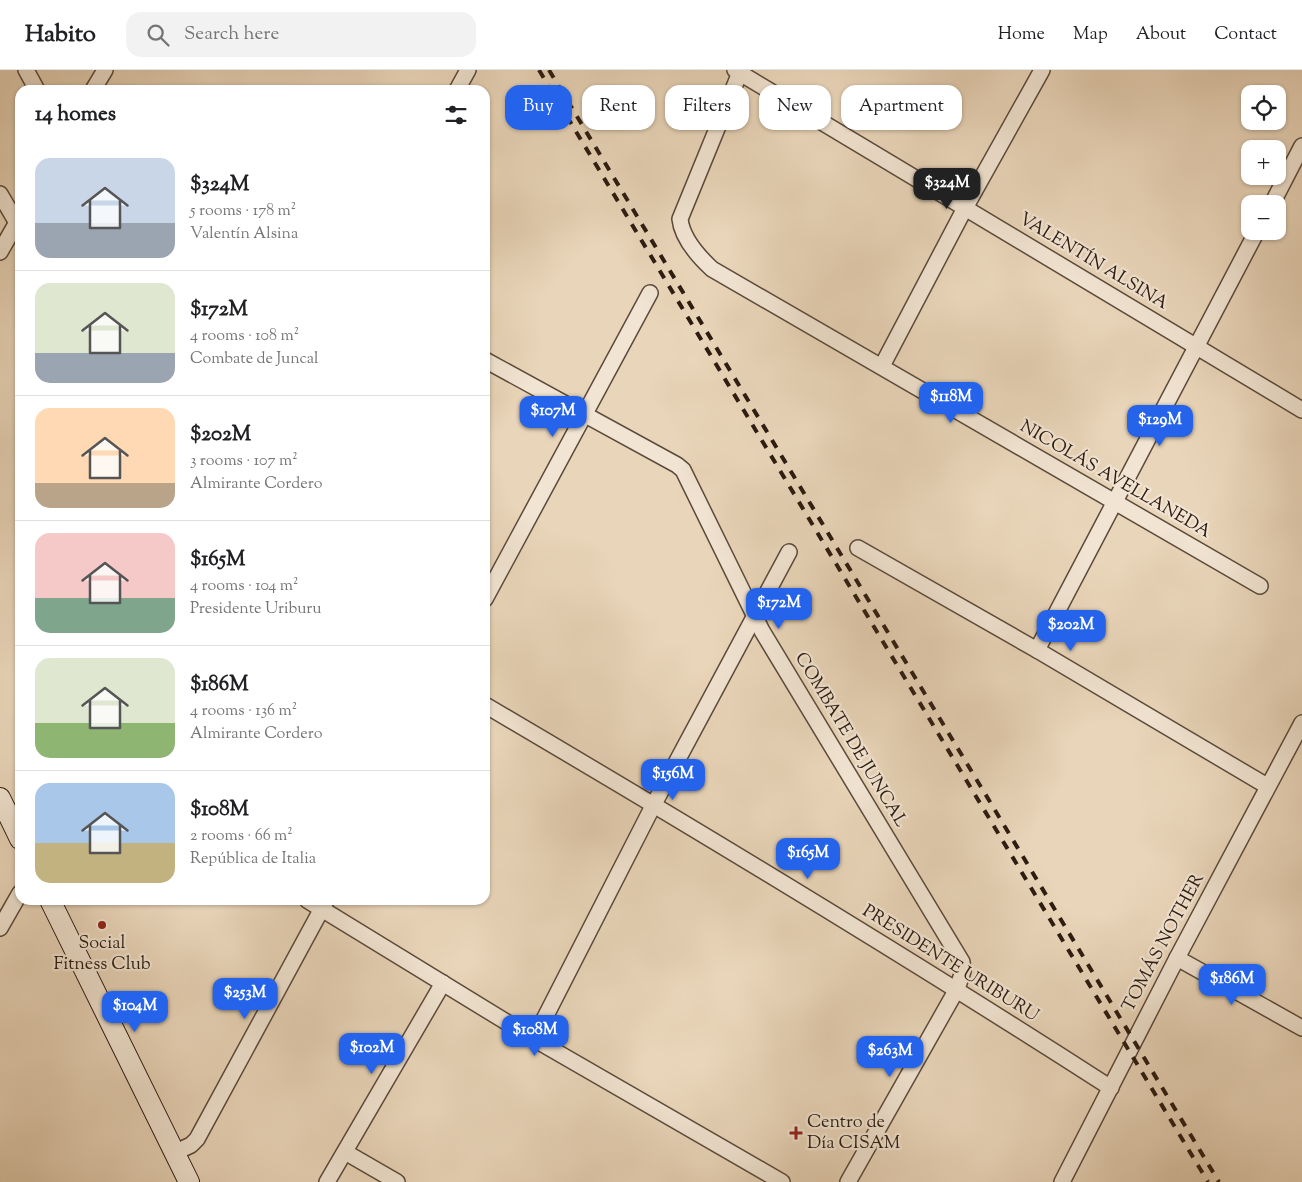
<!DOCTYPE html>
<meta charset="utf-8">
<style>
:root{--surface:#fff;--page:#f2f2f2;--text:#202124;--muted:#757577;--line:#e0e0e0;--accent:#2563eb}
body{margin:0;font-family:"Sorts Mill Goudy",serif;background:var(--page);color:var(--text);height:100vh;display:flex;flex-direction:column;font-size:19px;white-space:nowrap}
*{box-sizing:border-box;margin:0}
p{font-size:16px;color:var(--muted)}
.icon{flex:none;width:28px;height:28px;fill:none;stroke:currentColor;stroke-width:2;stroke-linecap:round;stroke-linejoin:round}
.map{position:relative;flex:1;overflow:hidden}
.sheet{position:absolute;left:15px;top:15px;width:475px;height:820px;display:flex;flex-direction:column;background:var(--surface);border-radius:15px;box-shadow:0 1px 4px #0004}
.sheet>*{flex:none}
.hud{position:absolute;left:505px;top:15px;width:475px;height:45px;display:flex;gap:10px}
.controls{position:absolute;left:1241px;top:15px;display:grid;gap:10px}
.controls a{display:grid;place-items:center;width:45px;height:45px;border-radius:10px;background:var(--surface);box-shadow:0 1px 4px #0004;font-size:25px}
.price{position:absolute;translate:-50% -42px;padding:0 11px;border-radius:10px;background:var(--accent);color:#fff;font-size:16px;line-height:32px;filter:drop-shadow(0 1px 2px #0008)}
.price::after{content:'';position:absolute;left:50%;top:30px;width:15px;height:11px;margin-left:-8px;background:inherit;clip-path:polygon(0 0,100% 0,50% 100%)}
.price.current{background:#222;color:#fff}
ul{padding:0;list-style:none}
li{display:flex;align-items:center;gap:15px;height:125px;padding:0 20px}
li+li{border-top:1px solid var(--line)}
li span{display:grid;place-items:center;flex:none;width:140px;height:100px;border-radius:15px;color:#555}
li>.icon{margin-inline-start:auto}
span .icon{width:60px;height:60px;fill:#fffc;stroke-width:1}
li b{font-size:21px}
h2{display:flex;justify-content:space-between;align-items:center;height:60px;padding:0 20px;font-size:21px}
.tag{padding:0 18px;border-radius:15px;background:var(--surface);box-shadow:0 1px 4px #0004;font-size:18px;line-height:45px}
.tag.current{background:var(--accent);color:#fff}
header{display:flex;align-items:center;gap:30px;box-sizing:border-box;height:70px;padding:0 25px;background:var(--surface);border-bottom:1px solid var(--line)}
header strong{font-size:24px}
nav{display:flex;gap:28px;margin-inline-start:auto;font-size:18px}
.search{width:350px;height:45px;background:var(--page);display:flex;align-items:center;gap:12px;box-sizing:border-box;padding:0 18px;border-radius:15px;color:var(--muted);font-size:19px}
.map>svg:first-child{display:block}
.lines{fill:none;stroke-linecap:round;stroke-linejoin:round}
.minor-casing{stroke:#5b4a3b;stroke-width:18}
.secondary-casing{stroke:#2c1b11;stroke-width:22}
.minor{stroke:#f1e4d2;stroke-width:15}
.secondary{stroke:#f1e4d2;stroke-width:20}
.rail{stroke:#2c1b11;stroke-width:4;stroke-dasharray:9 9;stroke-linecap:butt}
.poi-dot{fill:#8f2418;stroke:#f1e4d2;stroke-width:2}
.labels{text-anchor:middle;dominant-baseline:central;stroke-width:4.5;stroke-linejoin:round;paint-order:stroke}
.street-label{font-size:18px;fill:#2c1b11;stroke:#f1e4d2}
.poi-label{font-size:18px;fill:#2c1b11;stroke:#f1e4d2}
</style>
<header>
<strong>Habito</strong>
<div class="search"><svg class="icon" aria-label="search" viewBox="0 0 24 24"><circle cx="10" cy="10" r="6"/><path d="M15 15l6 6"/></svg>Search here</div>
<nav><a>Home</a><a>Map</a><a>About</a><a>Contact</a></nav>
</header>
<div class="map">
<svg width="1302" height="1112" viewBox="0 0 1302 1112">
<rect width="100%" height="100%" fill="#e9d5b9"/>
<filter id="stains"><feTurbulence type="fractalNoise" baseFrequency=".004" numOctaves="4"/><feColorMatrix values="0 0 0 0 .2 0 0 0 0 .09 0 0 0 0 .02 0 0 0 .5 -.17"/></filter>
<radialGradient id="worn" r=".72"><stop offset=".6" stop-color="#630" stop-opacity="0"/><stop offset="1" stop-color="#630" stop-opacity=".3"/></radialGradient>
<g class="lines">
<defs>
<g id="minor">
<polyline points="26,0 37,20"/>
<polyline points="735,0 1302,340"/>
<path d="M741,0L680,149C682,168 698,186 712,199L1260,516"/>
<polyline points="93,20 105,0"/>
<polyline points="457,20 468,0"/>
<polyline points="0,124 17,153"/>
<polyline points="1272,134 1302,76"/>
<polyline points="0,182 20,147"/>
<polyline points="485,290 677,395 683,400 762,561 962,892 963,901 957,919 848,1112"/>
<polyline points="882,296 965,138 1042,0"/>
<polyline points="858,478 1037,580 1267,716"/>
<polyline points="485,529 650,223"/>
<polyline points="1037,580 1257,161"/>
<path d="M485,635C696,759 906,886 1111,1018"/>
<polyline points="307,830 534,969 782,1112"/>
<polyline points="0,858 20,823"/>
<polyline points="1177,888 1302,958"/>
<polyline points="534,969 654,734 789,482"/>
<polyline points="345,1082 397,1112"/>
<polyline points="174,1083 191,1075 197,1069 326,831"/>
<polyline points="327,1112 443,913"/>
<polyline points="1062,1112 1177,888 1302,653"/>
</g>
<g id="secondary">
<polyline points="0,728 20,769"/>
<polyline points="50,830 189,1112"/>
</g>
</defs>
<use href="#minor" class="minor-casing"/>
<use href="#secondary" class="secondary-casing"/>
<use href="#minor" class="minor"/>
<use href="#secondary" class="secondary"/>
<g class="rail">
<polyline points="539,0 1208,1112"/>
<polyline points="549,0 1219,1112"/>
</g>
</g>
<g class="poi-dot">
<circle cx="102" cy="855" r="5"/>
<path d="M793.5 1055.5h5v5h5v5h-5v5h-5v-5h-5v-5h5z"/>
</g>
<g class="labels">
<g class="street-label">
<text transform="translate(1093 192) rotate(31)">VALENTÍN ALSINA</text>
<text transform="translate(1115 410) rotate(30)">NICOLÁS AVELLANEDA</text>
<text transform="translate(850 670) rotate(59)">COMBATE DE JUNCAL</text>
<text transform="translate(1164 873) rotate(-62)">TOMÁS NOTHER</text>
<text transform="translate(950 894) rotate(32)">PRESIDENTE URIBURU</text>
</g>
<g class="poi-label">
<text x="102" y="874">Social<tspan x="102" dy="21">Fitness Club</tspan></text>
<text x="807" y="1053" text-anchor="start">Centro de<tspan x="807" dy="21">Día CISAM</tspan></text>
</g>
</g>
<rect width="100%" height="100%" filter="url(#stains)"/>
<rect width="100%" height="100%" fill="url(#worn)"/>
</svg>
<div class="controls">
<a><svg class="icon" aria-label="locate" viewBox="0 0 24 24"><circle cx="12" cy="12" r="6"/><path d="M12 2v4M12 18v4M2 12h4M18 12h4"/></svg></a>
<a>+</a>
<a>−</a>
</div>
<b class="price current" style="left:947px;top:140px">$324M</b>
<b class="price" style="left:951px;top:354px">$118M</b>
<b class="price" style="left:553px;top:368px">$107M</b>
<b class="price" style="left:1160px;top:377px">$129M</b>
<b class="price" style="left:779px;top:560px">$172M</b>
<b class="price" style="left:1071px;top:582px">$202M</b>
<b class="price" style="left:673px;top:731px">$156M</b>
<b class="price" style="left:808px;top:810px">$165M</b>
<b class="price" style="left:1232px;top:936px">$186M</b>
<b class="price" style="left:245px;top:950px">$253M</b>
<b class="price" style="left:135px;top:963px">$104M</b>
<b class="price" style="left:535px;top:987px">$108M</b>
<b class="price" style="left:372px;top:1005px">$102M</b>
<b class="price" style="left:890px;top:1008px">$263M</b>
<div class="hud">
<a class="tag current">Buy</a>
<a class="tag">Rent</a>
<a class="tag">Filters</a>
<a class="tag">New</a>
<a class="tag">Apartment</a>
</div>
<section class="sheet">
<h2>14 homes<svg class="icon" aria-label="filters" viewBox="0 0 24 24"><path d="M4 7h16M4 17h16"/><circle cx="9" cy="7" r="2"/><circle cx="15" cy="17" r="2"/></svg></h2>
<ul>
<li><span style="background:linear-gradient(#c9d6e8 65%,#9aa5b1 0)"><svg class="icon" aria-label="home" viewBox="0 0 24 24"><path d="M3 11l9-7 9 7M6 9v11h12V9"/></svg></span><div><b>$324M</b><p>5 rooms · 178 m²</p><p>Valentín Alsina</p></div></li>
<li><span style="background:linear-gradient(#dfe7d0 70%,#9aa5b1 0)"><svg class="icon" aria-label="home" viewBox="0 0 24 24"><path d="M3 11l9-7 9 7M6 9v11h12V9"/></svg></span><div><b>$172M</b><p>4 rooms · 108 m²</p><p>Combate de Juncal</p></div></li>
<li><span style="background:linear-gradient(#ffd9b3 75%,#b9a48a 0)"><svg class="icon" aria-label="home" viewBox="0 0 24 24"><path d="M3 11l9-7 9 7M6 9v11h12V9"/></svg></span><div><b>$202M</b><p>3 rooms · 107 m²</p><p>Almirante Cordero</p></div></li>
<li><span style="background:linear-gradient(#f6c9c9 65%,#7fa58c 0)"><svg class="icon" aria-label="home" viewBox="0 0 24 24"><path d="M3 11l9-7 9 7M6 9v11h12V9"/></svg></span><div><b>$165M</b><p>4 rooms · 104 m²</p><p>Presidente Uriburu</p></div></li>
<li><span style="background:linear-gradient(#dfe7d0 65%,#8fb573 0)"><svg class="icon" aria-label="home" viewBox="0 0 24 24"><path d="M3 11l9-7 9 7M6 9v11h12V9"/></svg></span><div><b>$186M</b><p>4 rooms · 136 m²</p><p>Almirante Cordero</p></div></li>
<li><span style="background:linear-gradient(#a9c7e8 60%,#c2b280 0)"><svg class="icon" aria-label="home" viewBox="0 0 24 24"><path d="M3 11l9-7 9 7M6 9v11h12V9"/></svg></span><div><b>$108M</b><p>2 rooms · 66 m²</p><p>República de Italia</p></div></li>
</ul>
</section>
</div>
